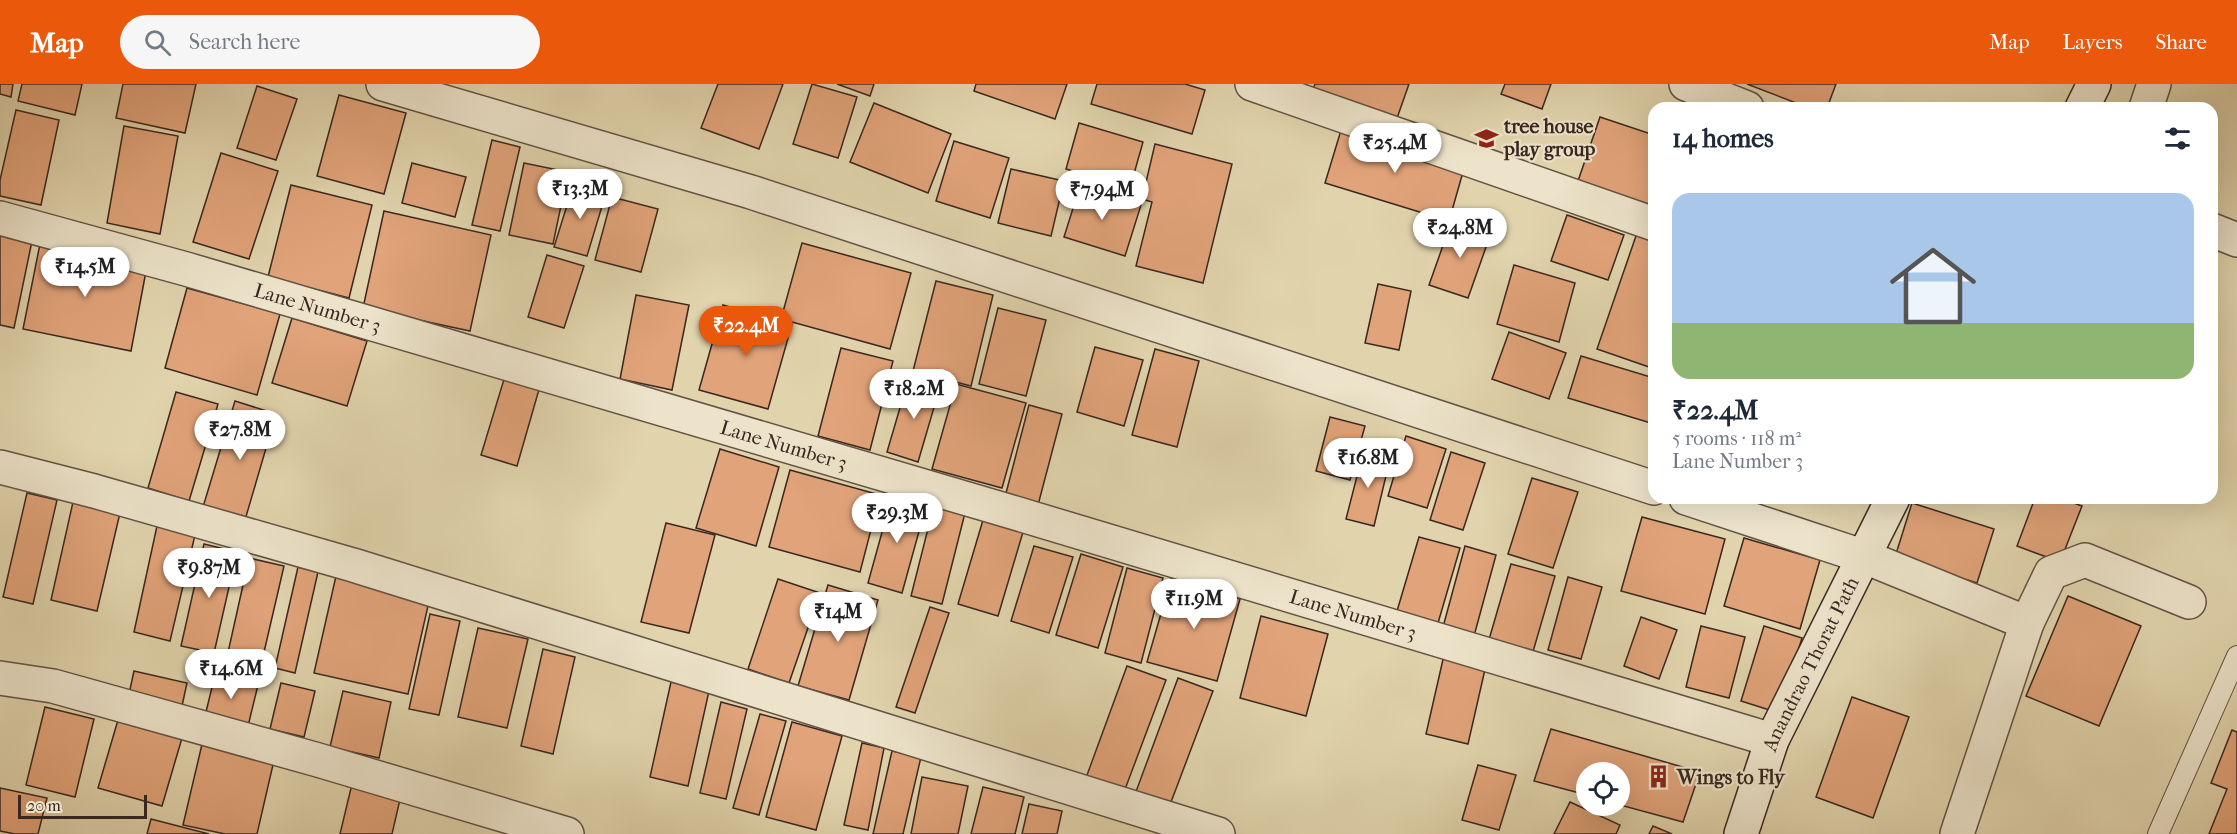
<!DOCTYPE html>
<meta charset="utf-8">
<style>
:root{--surface:#fff;--page:#f6f6f7;--text:#1f2937;--muted:#747a83;--line:#e0e1e3;--accent:#ea580c}
body{margin:0;font-family:"IM FELL French Canon",serif;background:var(--page);color:var(--text);height:100vh;display:flex;flex-direction:column;font-size:22px;white-space:nowrap}
*{box-sizing:border-box;margin:0}
p{font-size:20px;color:var(--muted)}
.icon{flex:none;width:33px;height:33px;fill:none;stroke:currentColor;stroke-width:2;stroke-linecap:round;stroke-linejoin:round}
.map{position:relative;flex:1;overflow:hidden}
.panel{position:absolute;left:1648px;top:18px;width:570px;height:402px;display:flex;flex-direction:column;background:var(--surface);border-radius:18px;box-shadow:0 6px 24px #0002}
.panel>*{flex:none}
.controls{position:absolute;left:1576px;top:678px;display:grid;gap:12px}
.controls a{display:grid;place-items:center;width:54px;height:54px;border-radius:50%;background:var(--surface);box-shadow:0 6px 24px #0002;font-size:30px}
.scale{position:absolute;left:18px;bottom:15px;width:129px;box-sizing:border-box;padding-left:6px;border:3px solid #392720;border-top:0;font-size:16px;line-height:21px;white-space:nowrap;color:#392720;-webkit-text-stroke:4px #ece3ca;paint-order:stroke}
.price{position:absolute;translate:-50% -51px;padding:0 14px;border-radius:21px;background:#fff;color:#222;font-size:20px;line-height:39px;filter:drop-shadow(0 2px 3px #0008)}
.price::after{content:'';position:absolute;left:50%;top:36px;width:18px;height:14px;margin-left:-9px;background:inherit;clip-path:polygon(0 0,100% 0,50% 100%)}
.price.current{background:var(--accent);color:#fff}
ul{padding:0;list-style:none}
li{display:grid;align-content:center;gap:12px;height:318px;padding:0 24px}
li+li{border-top:2px solid var(--line)}
li span{display:grid;place-items:center;height:186px;border-radius:18px;color:#555}
li>.icon{margin-inline-start:auto}
span .icon{width:108px;height:108px;fill:#fffc;stroke-width:1}
li b{font-size:26px}
h2{display:flex;justify-content:space-between;align-items:center;height:72px;padding:0 24px;font-size:26px}
header{display:flex;align-items:center;gap:36px;box-sizing:border-box;height:84px;padding:0 30px;background:var(--accent);color:#fff}
header strong{font-size:28px}
nav{display:flex;gap:33px;margin-inline-start:auto;font-size:21px}
.search{width:420px;height:54px;background:var(--page);display:flex;align-items:center;gap:15px;box-sizing:border-box;padding:0 21px;border-radius:33px;color:var(--muted);font-size:22px}
.map>svg:first-child{display:block}
.building{fill:#e1a379;stroke:#392720;stroke-width:1.5}
.lines{fill:none;stroke-linecap:round;stroke-linejoin:round}
.lane-casing{stroke:#635243;stroke-width:22}
.street-casing{stroke:#635243;stroke-width:36}
.secondary-casing{stroke:#392720;stroke-width:36}
.lane{stroke:#ece3ca;stroke-width:20}
.street{stroke:#ece3ca;stroke-width:33}
.secondary{stroke:#ece3ca;stroke-width:33}
.labels{text-anchor:middle;dominant-baseline:central;stroke-width:4.5;stroke-linejoin:round;paint-order:stroke}
.poi-label{font-size:20px;font-weight:bold;fill:#392720;stroke:#ece3ca;text-anchor:start}
.street-label{font-size:20px;fill:#392720;stroke:#ece3ca}
</style>
<header>
<strong>Map</strong>
<div class="search"><svg class="icon" aria-label="search" viewBox="0 0 24 24"><circle cx="10" cy="10" r="6"/><path d="M15 15l6 6"/></svg>Search here</div>
<nav><a>Map</a><a>Layers</a><a>Share</a></nav>
</header>
<div class="map">
<svg width="2237" height="750" viewBox="0 0 2237 750">
<rect width="100%" height="100%" fill="#e1d4ad"/>
<filter id="stains"><feTurbulence type="fractalNoise" baseFrequency=".00333" numOctaves="4"/><feColorMatrix values="0 0 0 0 .2 0 0 0 0 .09 0 0 0 0 .02 0 0 0 .5 -.17"/></filter>
<radialGradient id="worn" r=".72"><stop offset=".6" stop-color="#630" stop-opacity="0"/><stop offset="1" stop-color="#630" stop-opacity=".3"/></radialGradient>
<g class="building">
<polygon points="0,0 13,0 11,13 0,10"/>
<polygon points="22,0 82,0 75,31 18,17"/>
<polygon points="123,0 196,0 185,49 116,34"/>
<polygon points="718,0 783,0 759,65 701,44"/>
<polygon points="812,0 857,13 838,74 793,60"/>
<polygon points="837,0 874,0 870,12"/>
<polygon points="976,0 1067,0 1055,35 974,7"/>
<polygon points="1097,0 1185,0 1205,6 1192,50 1091,20"/>
<polygon points="1315,0 1409,0 1396,37 1312,8"/>
<polygon points="1505,0 1551,0 1542,25 1501,10"/>
<polygon points="1747,0 1836,0 1827,24 1809,24"/>
<polygon points="257,2 297,15 276,76 237,64"/>
<polygon points="339,11 406,29 384,110 317,92"/>
<polygon points="874,19 951,50 928,109 850,78"/>
<polygon points="16,26 59,36 41,121 0,112 0,96"/>
<polygon points="1600,33 1654,51 1654,122 1578,97"/>
<polygon points="1079,39 1143,58 1130,104 1066,85"/>
<polygon points="124,42 178,52 160,150 107,139"/>
<polygon points="1342,43 1465,81 1449,137 1325,99"/>
<polygon points="492,56 520,63 500,147 472,141"/>
<polygon points="954,57 1009,74 990,134 936,117"/>
<polygon points="1155,60 1232,80 1203,199 1136,182 1152,118 1142,115"/>
<polygon points="221,69 278,87 249,175 193,158"/>
<polygon points="412,79 466,93 455,133 402,119"/>
<polygon points="524,79 568,88 553,160 509,151"/>
<polygon points="1011,85 1064,97 1051,152 998,139"/>
<polygon points="574,99 606,109 587,172 554,163"/>
<polygon points="291,101 372,121 349,214 268,193"/>
<polygon points="1080,102 1141,121 1125,172 1064,153"/>
<polygon points="612,113 658,125 641,188 595,176"/>
<polygon points="384,127 491,151 470,247 363,224"/>
<polygon points="1567,131 1624,151 1608,196 1551,177"/>
<polygon points="1452,136 1491,149 1468,214 1429,201"/>
<polygon points="1637,149 1654,155 1654,266 1649,283 1597,265"/>
<polygon points="0,151 32,157 14,244 0,241"/>
<polygon points="802,159 911,189 890,265 781,235"/>
<polygon points="40,160 147,182 131,267 23,245"/>
<polygon points="547,171 584,182 564,244 528,233"/>
<polygon points="1514,181 1575,199 1559,258 1497,240"/>
<polygon points="936,197 993,211 971,302 913,287"/>
<polygon points="1378,200 1411,207 1399,266 1365,259"/>
<polygon points="187,204 280,230 257,311 165,284"/>
<polygon points="636,211 689,221 672,306 620,295"/>
<polygon points="723,221 792,240 768,325 699,306"/>
<polygon points="998,224 1046,236 1026,312 979,300"/>
<polygon points="292,234 367,257 347,322 272,299"/>
<polygon points="1509,248 1566,269 1549,315 1492,295"/>
<polygon points="1095,263 1143,276 1124,342 1077,328"/>
<polygon points="841,264 893,277 870,366 818,352"/>
<polygon points="1155,265 1199,277 1177,363 1132,351"/>
<polygon points="1581,272 1654,294 1654,340 1568,314"/>
<polygon points="505,292 540,302 517,382 481,371"/>
<polygon points="909,293 940,303 918,378 887,368"/>
<polygon points="956,300 1026,319 1002,404 932,385"/>
<polygon points="176,308 218,320 189,417 148,404"/>
<polygon points="235,317 276,330 245,436 203,423"/>
<polygon points="1029,321 1062,330 1038,421 1005,413"/>
<polygon points="1330,333 1365,342 1350,396 1316,387"/>
<polygon points="1406,352 1446,365 1427,424 1388,412"/>
<polygon points="720,365 779,383 756,462 696,444"/>
<polygon points="1451,368 1485,379 1463,446 1430,436"/>
<polygon points="1363,369 1390,375 1374,442 1346,435"/>
<polygon points="790,386 880,411 860,488 769,463"/>
<polygon points="1532,394 1578,408 1553,484 1508,470"/>
<polygon points="27,409 57,416 33,520 3,513"/>
<polygon points="892,412 926,422 902,509 868,499"/>
<polygon points="2035,414 2060,414 2082,422 2060,478 2017,462"/>
<polygon points="73,418 120,429 97,527 51,516"/>
<polygon points="1912,419 1994,445 1977,499 1895,473"/>
<polygon points="934,421 965,429 942,520 911,512"/>
<polygon points="1642,433 1725,455 1705,530 1621,507"/>
<polygon points="983,436 1023,448 998,532 958,520"/>
<polygon points="666,439 715,451 689,549 641,538"/>
<polygon points="157,442 195,451 170,557 134,548"/>
<polygon points="1419,453 1460,464 1438,539 1397,527"/>
<polygon points="1744,454 1820,476 1800,545 1724,522"/>
<polygon points="204,460 237,468 214,569 181,562"/>
<polygon points="1034,462 1073,473 1049,549 1011,537"/>
<polygon points="1465,462 1496,471 1474,552 1443,543"/>
<polygon points="1081,470 1123,483 1098,564 1056,551"/>
<polygon points="249,474 284,482 261,581 227,573"/>
<polygon points="1511,480 1555,492 1532,571 1488,559"/>
<polygon points="298,483 318,488 295,589 275,584"/>
<polygon points="1127,484 1163,494 1141,579 1105,569"/>
<polygon points="336,492 430,513 408,610 314,589"/>
<polygon points="1568,493 1602,503 1581,575 1548,566"/>
<polygon points="778,495 820,509 789,599 748,585"/>
<polygon points="1171,495 1240,515 1217,597 1147,578"/>
<polygon points="828,501 878,516 849,616 798,602"/>
<polygon points="2068,512 2141,542 2099,642 2026,612"/>
<polygon points="930,523 949,529 915,629 896,623"/>
<polygon points="430,530 460,537 439,631 409,625"/>
<polygon points="1261,532 1328,550 1306,632 1240,614"/>
<polygon points="1641,533 1677,546 1659,595 1624,582"/>
<polygon points="1701,542 1745,553 1729,614 1686,603"/>
<polygon points="1764,542 1802,554 1779,629 1741,617"/>
<polygon points="478,544 528,555 507,644 458,633"/>
<polygon points="543,565 575,573 553,670 521,662"/>
<polygon points="1444,571 1486,581 1468,660 1426,650"/>
<polygon points="1127,582 1166,596 1121,716 1083,702"/>
<polygon points="134,587 187,599 182,622 129,610"/>
<polygon points="215,591 258,601 248,642 205,632"/>
<polygon points="1178,594 1213,607 1168,726 1134,713"/>
<polygon points="671,598 709,607 688,702 650,693"/>
<polygon points="281,599 315,607 304,653 270,645"/>
<polygon points="343,607 391,618 379,674 330,663"/>
<polygon points="1852,613 1909,633 1873,734 1816,713"/>
<polygon points="721,618 747,625 726,715 700,709"/>
<polygon points="45,623 94,635 75,713 26,701"/>
<polygon points="760,630 786,637 759,731 733,724"/>
<polygon points="118,636 182,654 162,722 98,704"/>
<polygon points="792,638 842,652 816,746 766,733"/>
<polygon points="1551,645 1700,688 1683,738 1620,721 1620,688 1587,688 1587,711 1534,697"/>
<polygon points="2232,646 2237,648 2237,750 2209,750 2227,705 2211,699"/>
<polygon points="203,656 275,672 257,750 225,750 183,741"/>
<polygon points="862,659 884,664 868,746 844,741"/>
<polygon points="892,667 921,673 903,750 873,750"/>
<polygon points="1478,681 1516,691 1499,746 1462,736"/>
<polygon points="922,693 968,702 958,750 911,750"/>
<polygon points="352,700 401,711 392,750 340,750"/>
<polygon points="983,703 1024,713 1015,750 971,750"/>
<polygon points="0,704 47,714 38,750 15,750 0,747"/>
<polygon points="1570,718 1620,741 1616,750 1554,750"/>
<polygon points="1029,720 1062,727 1057,750 1022,750"/>
<polygon points="151,735 209,750 147,750"/>
<polygon points="1653,742 1672,750 1649,750"/>
</g>
<g class="lines">
<defs>
<polyline id="lane" points="2158,750 2237,572"/>
<g id="street">
<polyline points="383,0 751,108 1654,404"/>
<polyline points="1252,0 1654,140"/>
<polyline points="1686,0 1747,24"/>
<polyline points="2146,24 2154,0"/>
<path id="s1" d="M0,134L186,185L1005,426L1772,656"/>
<polyline points="2212,146 2237,156"/>
<polyline points="0,383 94,407 353,481 1218,750"/>
<polyline points="1686,414 1865,473 2027,539 2051,489 2085,476 2189,518"/>
<polyline points="0,594 53,602 318,676 567,750"/>
<polyline points="1957,750 2027,539"/>
</g>
<g id="secondary">
<polyline points="2082,24 2094,0"/>
<path id="s2" d="M1741,750L1772,656L1893,414"/>
</g>
</defs>
<use href="#lane" class="lane-casing"/>
<use href="#street" class="street-casing"/>
<use href="#secondary" class="secondary-casing"/>
<use href="#lane" class="lane"/>
<use href="#street" class="street"/>
<use href="#secondary" class="secondary"/>
</g>
<defs>
<symbol id="school-bare" viewBox="-9 -9 18 18"><path d="M0-5L7-2L0 1L-7-2ZM-4 1L0 2.5L4 1V4Q0 6-4 4Z" fill="#8f2418" stroke="#ece3ca" stroke-width="2.5" paint-order="stroke"/></symbol>
<symbol id="building-bare" viewBox="-9 -9 18 18"><path d="M-4-6H4V6H1V3H-1V6H-4ZM-2.5-4.3h1.7v1.8h-1.7ZM.8-4.3h1.7v1.8H.8ZM-2.5-1h1.7V.8h-1.7ZM.8-1h1.7V.8H.8Z" fill="#8f2418" stroke="#ece3ca" stroke-width="2.5" paint-order="stroke"/></symbol>
</defs>
<g fill-rule="evenodd">
<use href="#school-bare" x="1470" y="38" width="33" height="33"/>
<use href="#building-bare" x="1642" y="676" width="33" height="33"/>
</g>
<g class="labels">
<g class="poi-label">
<text x="1504" y="42">tree house<tspan x="1504" dy="23">play group</tspan></text>
<text x="1677" y="693">Wings to Fly</text>
</g>
<g class="street-label">
<text stroke="none"><textPath href="#s1" startOffset="330">Lane Number 3</textPath></text>
<text stroke="none"><textPath href="#s1" startOffset="816">Lane Number 3</textPath></text>
<text stroke="none"><textPath href="#s1" startOffset="1410">Lane Number 3</textPath></text>
<text stroke="none"><textPath href="#s2" startOffset="184">Anandrao Thorat Path</textPath></text>
</g>
</g>
<rect width="100%" height="100%" filter="url(#stains)"/>
<rect width="100%" height="100%" fill="url(#worn)"/>
</svg>
<div class="controls">
<a><svg class="icon" aria-label="locate" viewBox="0 0 24 24"><circle cx="12" cy="12" r="6"/><path d="M12 2v4M12 18v4M2 12h4M18 12h4"/></svg></a>
</div>
<div class="scale">20 m</div>
<b class="price" style="left:1395px;top:90px">₹25.4M</b>
<b class="price" style="left:580px;top:136px">₹13.3M</b>
<b class="price" style="left:1102px;top:137px">₹7.94M</b>
<b class="price" style="left:1460px;top:175px">₹24.8M</b>
<b class="price" style="left:85px;top:214px">₹14.5M</b>
<b class="price current" style="left:746px;top:273px">₹22.4M</b>
<b class="price" style="left:914px;top:336px">₹18.2M</b>
<b class="price" style="left:240px;top:377px">₹27.8M</b>
<b class="price" style="left:1368px;top:405px">₹16.8M</b>
<b class="price" style="left:897px;top:460px">₹29.3M</b>
<b class="price" style="left:209px;top:515px">₹9.87M</b>
<b class="price" style="left:1194px;top:546px">₹11.9M</b>
<b class="price" style="left:838px;top:559px">₹14M</b>
<b class="price" style="left:231px;top:616px">₹14.6M</b>
<section class="panel">
<h2>14 homes<svg class="icon" aria-label="filters" viewBox="0 0 24 24"><path d="M4 7h16M4 17h16"/><circle cx="9" cy="7" r="2"/><circle cx="15" cy="17" r="2"/></svg></h2>
<ul>
<li><span style="background:linear-gradient(#a9c7e8 70%,#8fb573 0)"><svg class="icon" aria-label="home" viewBox="0 0 24 24"><path d="M3 11l9-7 9 7M6 9v11h12V9"/></svg></span><div><b>₹22.4M</b><p>5 rooms · 118 m²</p><p>Lane Number 3</p></div></li>
</ul>
</section>
</div>
